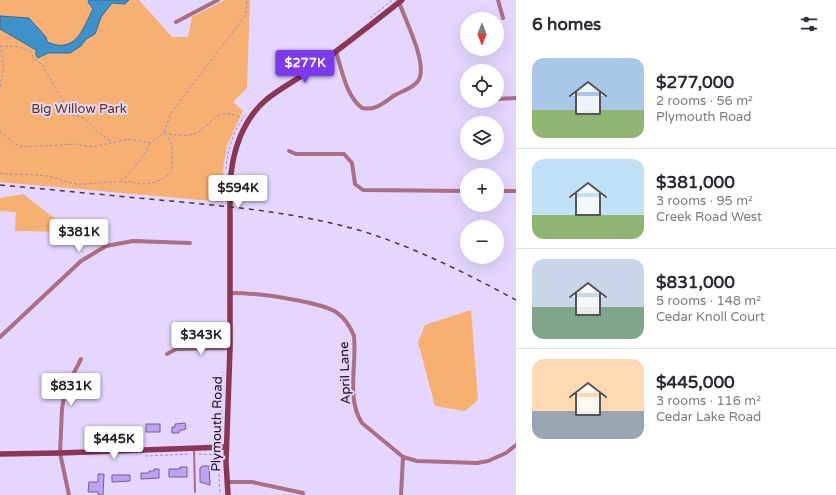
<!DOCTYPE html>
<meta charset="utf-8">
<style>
:root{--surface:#fff;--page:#f7f7f7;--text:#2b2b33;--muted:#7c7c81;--line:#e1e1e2;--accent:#7c3aed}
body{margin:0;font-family:"Varela Round",sans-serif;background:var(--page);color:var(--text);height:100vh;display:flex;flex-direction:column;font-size:15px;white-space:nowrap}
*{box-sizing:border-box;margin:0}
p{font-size:13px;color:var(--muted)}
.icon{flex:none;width:22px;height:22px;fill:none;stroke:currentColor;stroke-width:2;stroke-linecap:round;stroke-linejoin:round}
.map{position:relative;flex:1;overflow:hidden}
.drawer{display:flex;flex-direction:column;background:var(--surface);width:320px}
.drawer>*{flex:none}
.needle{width:26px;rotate:180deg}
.buttons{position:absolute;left:460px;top:12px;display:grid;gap:8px}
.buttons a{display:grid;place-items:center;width:44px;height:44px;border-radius:50%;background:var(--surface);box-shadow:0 4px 16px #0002;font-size:20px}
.price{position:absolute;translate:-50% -34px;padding:0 9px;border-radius:4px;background:#fff;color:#222;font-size:13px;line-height:26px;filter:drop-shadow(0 1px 2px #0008)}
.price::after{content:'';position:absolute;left:50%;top:24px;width:12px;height:9px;margin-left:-6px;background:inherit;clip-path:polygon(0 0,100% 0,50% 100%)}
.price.on{background:var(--accent);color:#fff}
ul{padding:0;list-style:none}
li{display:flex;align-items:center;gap:12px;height:100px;padding:0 16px}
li+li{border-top:1px solid var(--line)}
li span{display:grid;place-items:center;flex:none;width:112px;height:80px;border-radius:12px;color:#555}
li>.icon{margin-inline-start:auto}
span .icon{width:48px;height:48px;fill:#fffc;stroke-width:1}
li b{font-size:17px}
h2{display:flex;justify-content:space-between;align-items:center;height:48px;padding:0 16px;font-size:17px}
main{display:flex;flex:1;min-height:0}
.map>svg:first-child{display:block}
.green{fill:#f7af72}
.water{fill:#3d92c9;stroke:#326b99}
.building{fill:#bea1f1;stroke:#735c98}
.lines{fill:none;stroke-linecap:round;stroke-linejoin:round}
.path{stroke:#9e92b5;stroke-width:1;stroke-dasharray:3 2;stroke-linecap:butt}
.lane{stroke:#aa6f80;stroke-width:2}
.street{stroke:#aa6f80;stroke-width:4}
.secondary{stroke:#8b3655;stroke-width:5.5}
.rail{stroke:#3f3550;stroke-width:1.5;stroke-dasharray:5 5;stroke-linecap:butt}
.labels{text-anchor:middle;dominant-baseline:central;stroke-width:4;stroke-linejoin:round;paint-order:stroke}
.park-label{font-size:13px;fill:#623400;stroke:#e4d6ff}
.street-label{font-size:13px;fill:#191028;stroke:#e4d6ff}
</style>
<main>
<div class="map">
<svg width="516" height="495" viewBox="0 0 516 495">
<rect width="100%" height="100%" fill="#e4d6ff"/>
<g class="green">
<polygon points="0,0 109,0 112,3 125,4 129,0 139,0 172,37 188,37 192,17 225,0 250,0 247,88 233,102 243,111 227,146 223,169 223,202 0,182"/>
<polygon points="23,194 66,227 70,232 15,231 16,212 0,211 0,198"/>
<polygon points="471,310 478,400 465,411 435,406 418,342 425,325"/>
</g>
<path class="water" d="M89,0H129L125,4L112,3L101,17L95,34L86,39L81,46L70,53H48L38,58L36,55V50L0,29V16L29,18L46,37L47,42C75,54 82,31 93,9L88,2Z"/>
<g class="building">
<polygon points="185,423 186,429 179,431 179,433 172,433 172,427 175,427 175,424"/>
<rect x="146" y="424" width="14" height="8"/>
<polygon points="122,427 126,427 126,428 140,428 140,434 132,433 132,435 122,435"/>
<polygon points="202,466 209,466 210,485 200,482 200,468"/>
<polygon points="180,467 187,467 187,477 169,477 169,469 180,469"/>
<polygon points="154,469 159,469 159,478 141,479 141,473 149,473 149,471 154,471"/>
<polygon points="98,474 104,474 103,495 98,495 98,492 88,492 89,482 98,482"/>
<polygon points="112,475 130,475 130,481 112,482"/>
</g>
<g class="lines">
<g class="path">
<polyline points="370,18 393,0"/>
<path d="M0,46L19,47L31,52L34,59L42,64L64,103L65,112C71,117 77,114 83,118C93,125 100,136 111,141"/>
<polyline points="297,72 311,63"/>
<polyline points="0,87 4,67 0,46"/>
<path d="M0,131L15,144L23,147L75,144L91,147L130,139L150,143L156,139L164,132C168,135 174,135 179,135C212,140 208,101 242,118"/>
<polyline points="164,132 171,113 246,15 247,0"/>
<path d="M226,169C227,150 234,129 246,114"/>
<path d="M0,173C15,175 31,174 46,176C57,177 69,184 79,184C94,185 114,179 128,183L130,181C144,188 162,182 172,171V145L167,135"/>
<path d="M121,181C134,170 143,158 150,143"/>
<polyline points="220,443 223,372"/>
<polyline points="199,454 217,455"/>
<polyline points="218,454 220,495"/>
<polyline points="145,456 191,454"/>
</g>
<polyline class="lane" points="194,450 195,492"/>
<g class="street">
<polyline points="498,0 503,18"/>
<polyline points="176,22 218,0"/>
<path d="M336,52C342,70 346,96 362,108C376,111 383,103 395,95C402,91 412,89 418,81C429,65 405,20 399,2"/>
<polyline points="498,99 516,98"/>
<polyline points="289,151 296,154 344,154 352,163 355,184 363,190 467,191"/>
<polyline points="497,191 516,191"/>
<path d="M230,293C259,293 282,297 310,303C318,305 328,307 336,312C345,318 350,326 354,336C357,364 346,399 362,423L403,457L417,461L477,463L488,461L506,453L516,445"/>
<polyline points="0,337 81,261 106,246 133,241 190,243"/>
<polyline points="167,354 176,349 230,348"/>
<polyline points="228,482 252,482 303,493"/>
<polyline points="69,495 60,453 62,409 65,390 81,359"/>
<polyline points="401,495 403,457"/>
</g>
<g class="secondary">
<polyline points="0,454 60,453 226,447"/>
<path d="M228,495L226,462L230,348V185C232,152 241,121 267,99C282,87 300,78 315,67C345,45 373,23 402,0"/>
</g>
<path class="rail" d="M0,185C57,190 114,196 171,201C236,207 299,213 362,231C416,248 466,273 516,300"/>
</g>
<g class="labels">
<g class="park-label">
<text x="79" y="109">Big Willow Park</text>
</g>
<g class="street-label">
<text transform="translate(345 373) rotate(-92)">April Lane</text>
<text transform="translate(217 424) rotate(-89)">Plymouth Road</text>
</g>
</g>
</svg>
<div class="buttons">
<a><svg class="needle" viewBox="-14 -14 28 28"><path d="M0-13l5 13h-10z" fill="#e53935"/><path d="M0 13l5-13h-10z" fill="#7c7c81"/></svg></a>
<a><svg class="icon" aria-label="locate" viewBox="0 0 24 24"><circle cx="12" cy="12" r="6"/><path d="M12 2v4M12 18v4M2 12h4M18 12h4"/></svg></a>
<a><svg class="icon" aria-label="layers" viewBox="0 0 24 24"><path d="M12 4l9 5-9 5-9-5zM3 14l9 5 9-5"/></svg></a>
<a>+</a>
<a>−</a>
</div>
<b class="price on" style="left:305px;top:84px">$277K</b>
<b class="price" style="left:238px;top:209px">$594K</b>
<b class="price" style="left:79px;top:253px">$381K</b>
<b class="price" style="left:201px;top:356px">$343K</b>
<b class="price" style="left:71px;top:407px">$831K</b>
<b class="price" style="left:114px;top:460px">$445K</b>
</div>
<section class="drawer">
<h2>6 homes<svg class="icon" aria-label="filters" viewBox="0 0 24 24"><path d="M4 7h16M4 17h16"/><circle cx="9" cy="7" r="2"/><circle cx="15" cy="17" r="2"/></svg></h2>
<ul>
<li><span style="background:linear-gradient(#a9c7e8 65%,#8fb573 0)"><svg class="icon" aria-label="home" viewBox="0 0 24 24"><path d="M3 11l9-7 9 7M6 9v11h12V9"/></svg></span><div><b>$277,000</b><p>2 rooms · 56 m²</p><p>Plymouth Road</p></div></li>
<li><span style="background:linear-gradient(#bfe0f5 70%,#8fb573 0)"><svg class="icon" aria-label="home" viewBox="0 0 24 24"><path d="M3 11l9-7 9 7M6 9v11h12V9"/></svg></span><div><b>$381,000</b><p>3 rooms · 95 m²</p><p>Creek Road West</p></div></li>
<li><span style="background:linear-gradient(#c9d6e8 60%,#7fa58c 0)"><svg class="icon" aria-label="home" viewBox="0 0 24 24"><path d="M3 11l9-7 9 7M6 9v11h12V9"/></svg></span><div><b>$831,000</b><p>5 rooms · 148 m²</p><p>Cedar Knoll Court</p></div></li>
<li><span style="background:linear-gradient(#ffd9b3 65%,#9aa5b1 0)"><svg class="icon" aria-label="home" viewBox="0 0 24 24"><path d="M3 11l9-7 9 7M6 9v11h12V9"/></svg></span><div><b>$445,000</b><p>3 rooms · 116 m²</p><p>Cedar Lake Road</p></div></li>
</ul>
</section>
</main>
